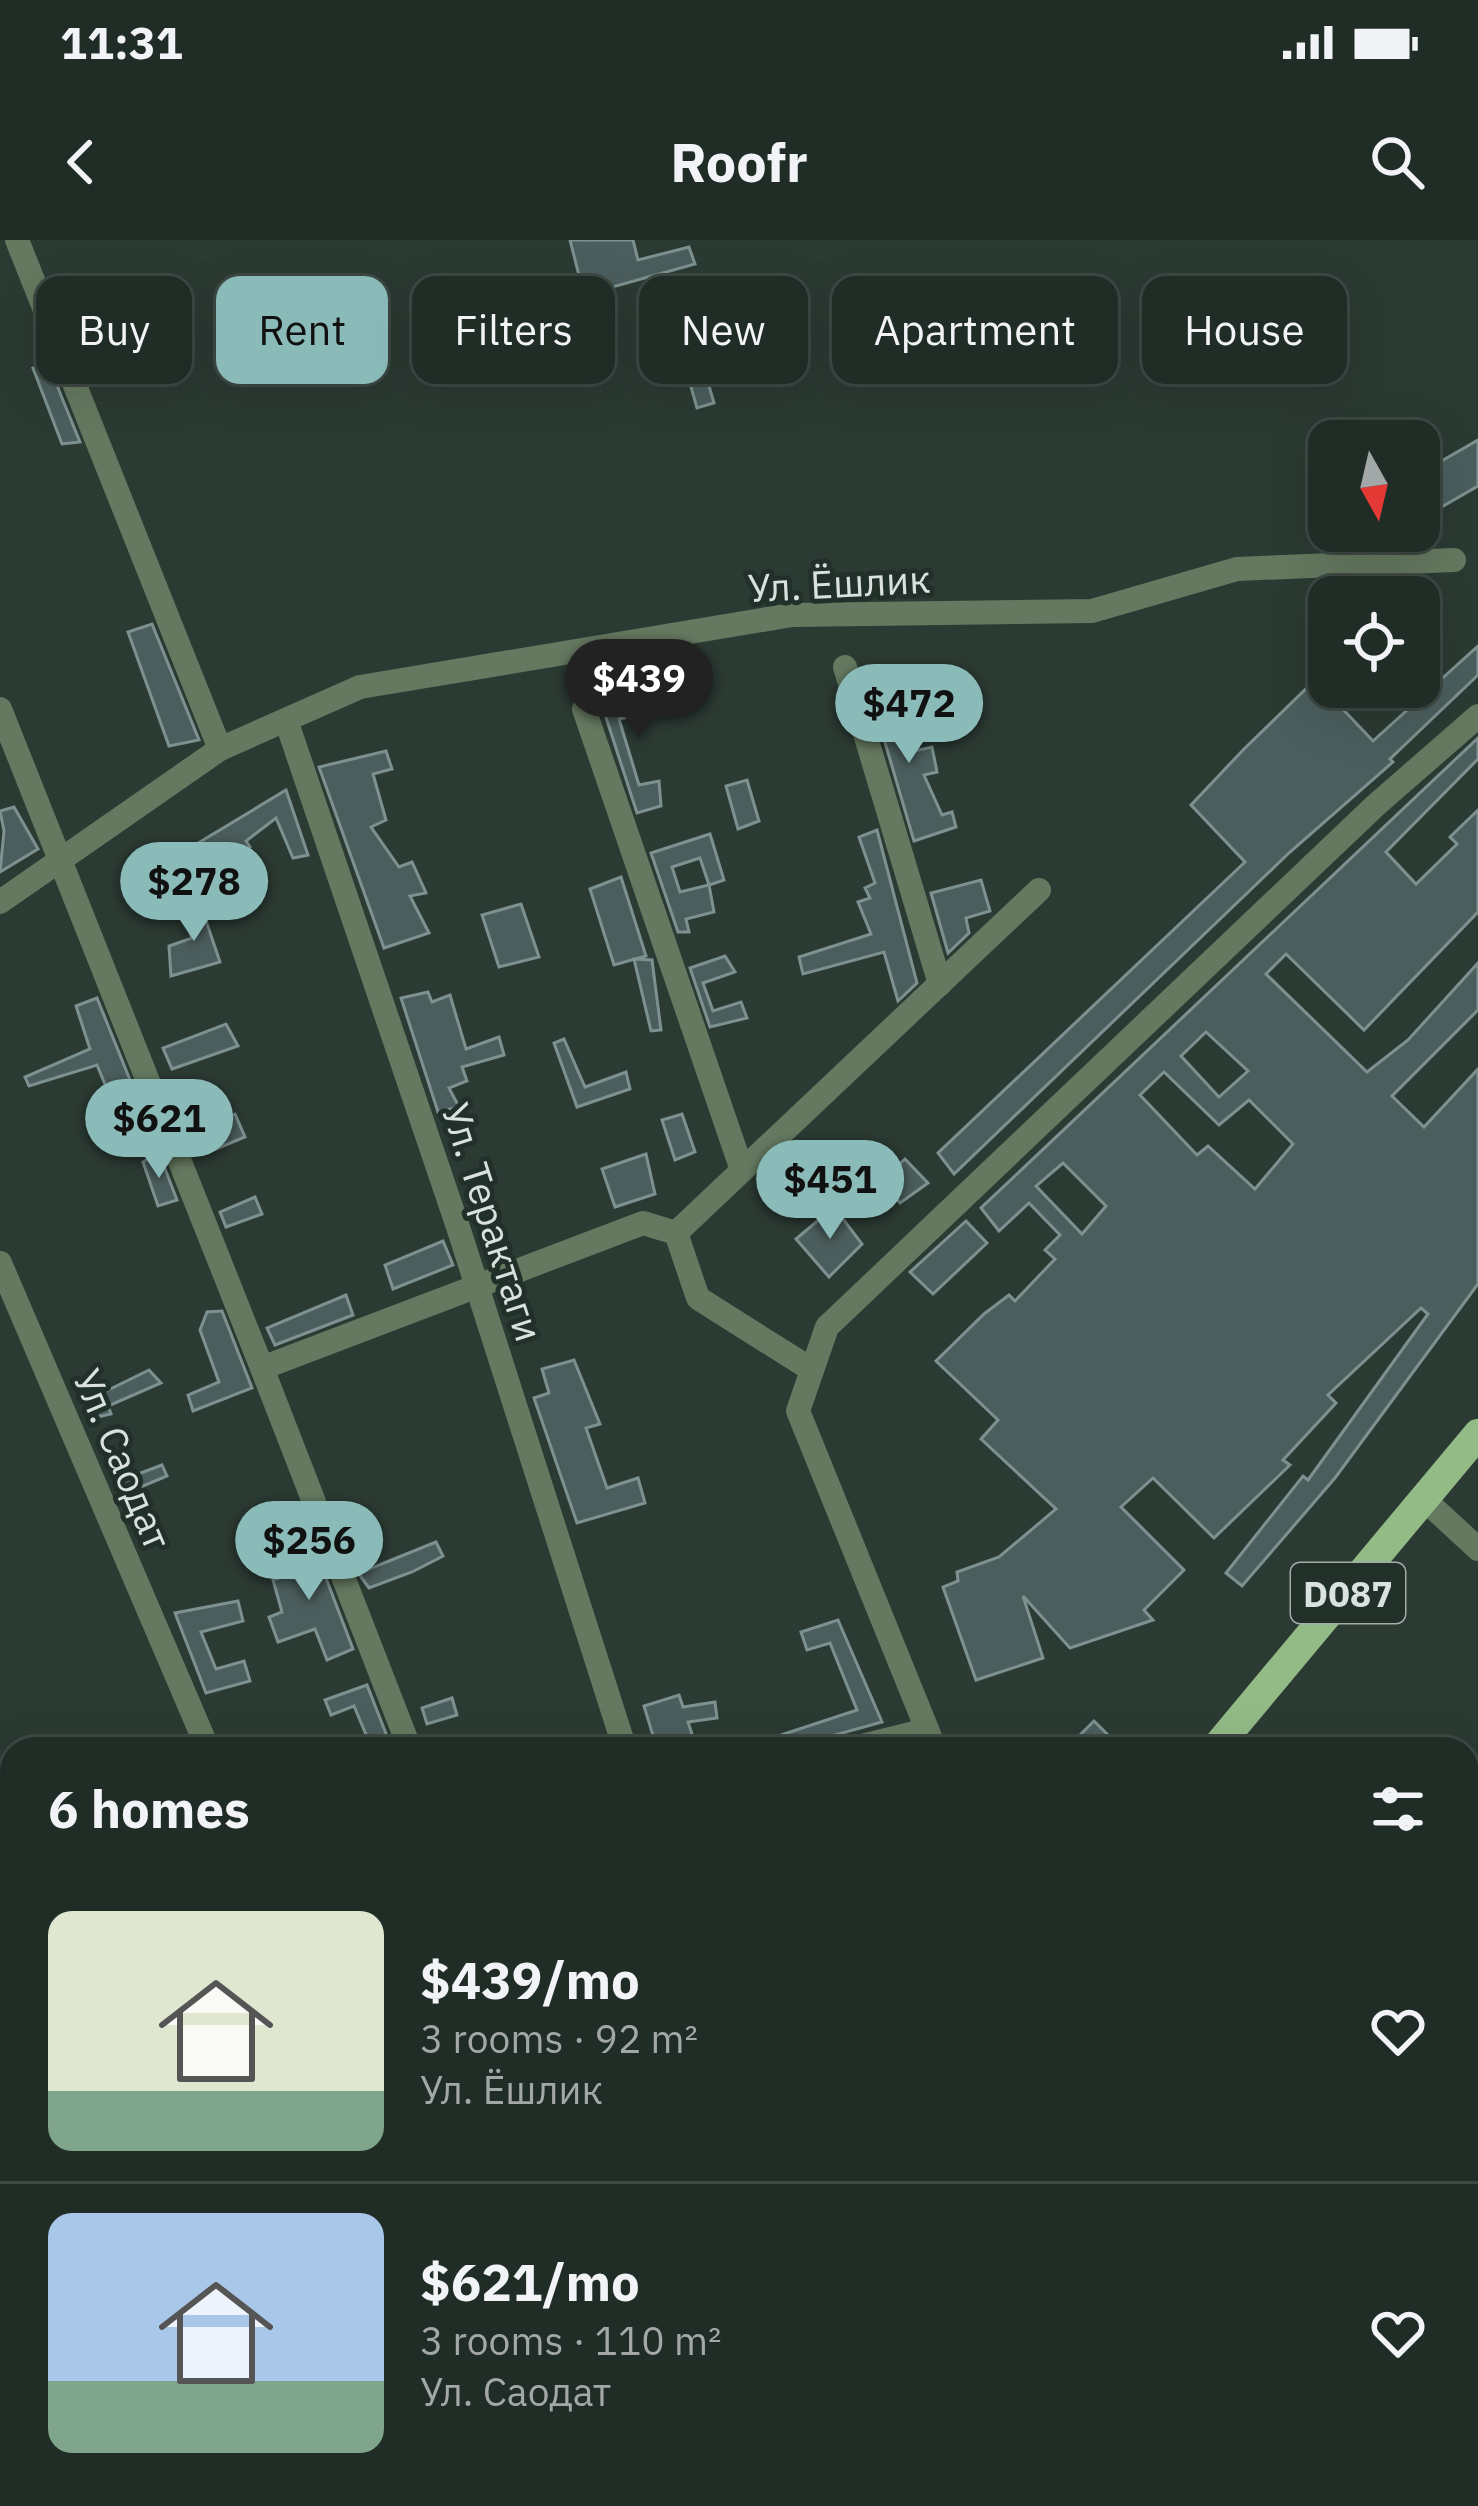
<!DOCTYPE html>
<meta charset="utf-8">
<style>
:root{--surface:#202c26;--page:#28342e;--text:#f1f3f6;--muted:#a2a7a7;--line:#3d4843;--accent:#8bbbb9}
body{margin:0;font-family:"IBM Plex Sans",sans-serif;background:var(--page);color:var(--text);height:100vh;display:flex;flex-direction:column;font-size:45px;white-space:nowrap}
*{box-sizing:border-box;margin:0}
p{font-size:39px;color:var(--muted)}
.icon{flex:none;width:66px;height:66px;fill:none;stroke:currentColor;stroke-width:2;stroke-linecap:round;stroke-linejoin:round}
.map{position:relative;flex:1;overflow:hidden}
.sheet{position:absolute;left:0px;top:1497px;width:1479px;height:771px;display:flex;flex-direction:column;background:var(--surface);border-radius:36px 36px 0 0;box-shadow:0 12px 48px #0002,0 0 0 3px var(--line)}
.sheet>*{flex:none}
.banner{position:absolute;left:36px;top:36px;width:1407px;height:108px;display:flex;gap:24px}
.needle{width:78px;rotate:172deg}
.tools{position:absolute;left:1308px;top:180px;display:grid;gap:24px}
.tools a{display:grid;place-items:center;width:132px;height:132px;border-radius:24px;background:var(--surface);box-shadow:0 12px 48px #0002,0 0 0 3px var(--line);font-size:60px}
.price{position:absolute;translate:-50% -102px;padding:0 27px;border-radius:42px;background:var(--accent);color:#111;font-size:39px;line-height:78px;filter:drop-shadow(0 3px 6px #0008)}
.price::after{content:'';position:absolute;left:50%;top:72px;width:36px;height:27px;margin-left:-18px;background:inherit;clip-path:polygon(0 0,100% 0,50% 100%)}
.price.on{background:#222;color:#fff}
ul{padding:0;list-style:none}
li{display:flex;align-items:center;gap:36px;height:300px;padding:0 48px}
li+li{border-top:3px solid var(--line)}
li span{display:grid;place-items:center;flex:none;width:336px;height:240px;border-radius:24px;color:#555}
li>.icon{margin-inline-start:auto}
span .icon{width:144px;height:144px;fill:#fffc;stroke-width:1}
li b{font-size:51px}
h2{display:flex;justify-content:space-between;align-items:center;height:144px;padding:0 48px;font-size:51px}
.chip{padding:0 42px;border-radius:24px;background:var(--surface);box-shadow:0 12px 48px #0002,0 0 0 3px var(--line);font-size:42px;line-height:108px}
.chip.on{background:var(--accent);color:#111}
.status{display:flex;justify-content:space-between;align-items:center;height:84px;padding:0 60px;background:var(--surface);direction:ltr}
.status svg{height:33px;fill:currentColor}
header{display:flex;justify-content:space-between;align-items:center;height:156px;padding:0 48px;background:var(--surface);font-size:54px;font-weight:800}
.map>svg:first-child{display:block}
.building{fill:#4b5e5d;stroke:#7d9290;stroke-width:3;fill-rule:evenodd}
.lines{fill:none;stroke-linecap:round;stroke-linejoin:round}
.minor{stroke:#657960;stroke-width:24}
.major{stroke:#92bb86;stroke-width:30}
.labels{text-anchor:middle;dominant-baseline:central;stroke-width:10;stroke-linejoin:round;paint-order:stroke}
.shield{fill:#213029;stroke:#a2ada8;stroke-width:3}
.shield-label{font-size:36px;font-weight:bold;fill:#d9e2de}
.street-label{font-size:39px;fill:#d9e2de;stroke:#213029}
</style>
<div class="status"><b>11:31</b><svg viewBox="0 0 49 12"><path d="M0 12V9h3v3zM5 12V6h3v6zM10 12V3h3v9zM15 12V0h3v12zM26 1h20v11H26zM47 4h2v5h-2z"/></svg></div>
<header><svg class="icon" aria-label="back" viewBox="0 0 24 24"><path d="M15 5l-7 7 7 7"/></svg>Roofr<svg class="icon" aria-label="search" viewBox="0 0 24 24"><circle cx="10" cy="10" r="6"/><path d="M15 15l6 6"/></svg></header>
<div class="map">
<svg width="1478" height="2266" viewBox="0 0 1478 2266">
<rect width="100%" height="100%" fill="#2b3a33"/>
<g class="building">
<polygon points="570,0 633,0 638,20 689,7 695,24 584,55"/>
<polygon points="100,58 103,72 119,69 122,86 75,93 71,67"/>
<polygon points="697,105 714,163 697,168 680,109"/>
<polygon points="48,122 62,158 80,202 62,204 33,128"/>
<polygon points="1478,200 1478,246 1419,280 1419,234"/>
<polygon points="152,384 199,500 169,506 128,392"/>
<polygon points="1478,406 1478,435 1390,519 1393,522 1290,612 954,934 938,913 1245,622 1191,565 1244,509 1315,440 1373,501"/>
<polygon points="876,427 889,468 910,462 913,477 899,481 910,512 932,507 937,532 924,535 942,575 952,572 956,587 914,601 864,431"/>
<polygon points="688,453 690,465 619,479 639,545 659,541 661,566 637,573 601,462"/>
<path d="M1478,498V519L1386,612L1416,644L1457,604L1450,597L1478,570V672L1364,790L1286,714L1266,734L1367,832L1408,800L1478,723V770L1392,856L1424,887L1478,829V1044L1335,1238L1242,1346L1226,1333L1303,1236L1308,1240L1428,1074L1421,1068L1328,1155L1336,1163L1283,1220L1290,1225L1214,1298L1153,1238L1121,1267L1184,1330L1144,1370L1153,1380L1070,1408L1023,1356L1043,1418L976,1440L943,1347L958,1341L957,1332L999,1317L1056,1269L981,1199L998,1180L936,1121L984,1074L1009,1055L1015,1061L1055,1019L1045,1010L1060,995L1029,963L999,991L981,968ZM1206,792L1248,831L1219,857L1181,816ZM1164,832L1219,885L1249,860L1293,904L1255,949L1208,906L1197,915L1140,855ZM1063,923L1106,966L1082,994L1036,946Z"/>
<polygon points="386,511 392,529 373,534 386,580 371,587 399,627 412,622 426,653 410,656 429,693 384,708 319,527"/>
<polygon points="747,540 759,581 738,589 726,546"/>
<polygon points="286,550 308,615 293,618 276,578 246,601 250,607 214,630 195,605"/>
<polygon points="14,567 38,609 0,632 4,591 0,571"/>
<polygon points="877,590 917,743 898,761 884,712 803,734 799,717 871,694 858,662 870,658 865,648 875,643 859,597"/>
<path d="M710,594L724,640L709,645L714,672L686,679L689,692H678L651,613ZM700,618L709,645L680,652L672,627Z"/>
<polygon points="621,637 646,716 614,725 590,649"/>
<polygon points="981,640 990,671 966,678 969,693 948,713 931,653"/>
<polygon points="200,663 220,722 171,736 169,706 192,698 180,668"/>
<polygon points="521,664 539,717 499,727 482,675"/>
<polygon points="725,716 735,732 703,743 713,771 741,762 747,778 710,787 690,728"/>
<polygon points="634,719 652,720 661,790 651,791"/>
<polygon points="428,752 432,762 450,755 466,809 499,797 504,815 462,827 467,841 449,848 459,867 438,872 401,758"/>
<polygon points="97,758 130,840 107,849 97,825 29,846 25,837 90,809 76,766"/>
<polygon points="226,784 238,806 172,829 163,808"/>
<polygon points="564,799 585,847 626,832 630,849 577,867 554,803"/>
<polygon points="235,874 245,897 204,914 192,889"/>
<polygon points="682,874 695,912 675,920 662,880"/>
<polygon points="159,913 177,960 158,966 143,922"/>
<polygon points="646,914 655,954 615,967 602,929"/>
<polygon points="905,919 928,943 900,963 881,940"/>
<polygon points="255,957 262,974 226,987 220,972"/>
<polygon points="834,967 862,1004 829,1037 796,999"/>
<polygon points="966,981 987,1003 933,1054 910,1032"/>
<polygon points="443,1001 453,1025 393,1049 385,1025"/>
<polygon points="346,1055 353,1075 275,1105 267,1088"/>
<polygon points="222,1071 252,1148 193,1171 188,1155 219,1142 200,1090 207,1072"/>
<polygon points="574,1120 600,1184 586,1188 607,1248 638,1238 645,1263 577,1283 534,1158 549,1153 542,1129"/>
<polygon points="149,1130 161,1143 108,1166 111,1174 93,1178 88,1160"/>
<polygon points="162,1225 167,1236 124,1254 113,1231 129,1226 133,1236"/>
<polygon points="305,1283 353,1409 327,1420 315,1389 278,1402 269,1377 282,1372 273,1340 307,1328 292,1287"/>
<polygon points="436,1302 443,1316 412,1332 369,1348 361,1337 359,1333"/>
<polygon points="238,1361 243,1381 201,1392 216,1429 244,1421 250,1441 206,1453 175,1373"/>
<polygon points="838,1380 882,1482 785,1509 781,1495 857,1470 830,1403 807,1410 801,1392"/>
<polygon points="367,1445 392,1509 372,1509 354,1466 331,1475 325,1460"/>
<polygon points="679,1455 683,1467 715,1462 717,1478 688,1482 697,1509 657,1509 644,1466"/>
<polygon points="452,1458 457,1475 427,1484 422,1468"/>
<polygon points="1094,1481 1114,1501 1106,1509 1066,1509"/>
</g>
<g class="lines">
<g class="minor">
<polyline points="17,0 220,509"/>
<polyline points="845,427 940,744"/>
<polyline points="0,469 262,1128"/>
<polyline points="584,469 742,930"/>
<polyline points="286,480 458,987 625,1509"/>
<polyline points="0,662 220,509 360,447 792,375 1092,371 1237,329 1454,320"/>
<polyline points="0,1023 208,1509"/>
<polyline points="812,1130 698,1058 676,993 1039,650"/>
<polyline points="1426,1261 1478,1309"/>
<polyline points="410,1509 262,1128 643,983 676,993"/>
<polyline points="850,1509 927,1490"/>
<polyline points="935,1509 798,1171 827,1087 1376,565 1478,476"/>
<polyline points="0,1535 12,1561"/>
<polyline points="0,1736 12,1732"/>
<polyline points="603,2256 612,2266"/>
<polyline points="988,2256 996,2266"/>
<polyline points="1417,2256 1425,2266"/>
<polyline points="1286,2266 1301,2256"/>
</g>
<g class="major">
<polyline points="1215,1509 1478,1194"/>
<polyline points="419,2266 429,2256"/>
</g>
</g>
<g class="labels">
<rect class="shield" x="1291" y="1323" width="114" height="60" rx="9"/>
<g class="shield-label">
<text x="1348" y="1353">D087</text>
</g>
<g class="street-label">
<text transform="translate(839 343) rotate(-3)">Ул. Ёшлик</text>
<text transform="translate(493 982) rotate(72)">Ул. Терактаги</text>
<text transform="translate(123 1219) rotate(67)">Ул. Саодат</text>
</g>
</g>
</svg>
<div class="tools">
<a><svg class="needle" viewBox="-14 -14 28 28"><path d="M0-13l5 13h-10z" fill="#e53935"/><path d="M0 13l5-13h-10z" fill="#a2a7a7"/></svg></a>
<a><svg class="icon" aria-label="locate" viewBox="0 0 24 24"><circle cx="12" cy="12" r="6"/><path d="M12 2v4M12 18v4M2 12h4M18 12h4"/></svg></a>
</div>
<b class="price on" style="left:639px;top:501px">$439</b>
<b class="price" style="left:909px;top:526px">$472</b>
<b class="price" style="left:194px;top:704px">$278</b>
<b class="price" style="left:159px;top:941px">$621</b>
<b class="price" style="left:830px;top:1002px">$451</b>
<b class="price" style="left:309px;top:1363px">$256</b>
<div class="banner">
<a class="chip">Buy</a>
<a class="chip on">Rent</a>
<a class="chip">Filters</a>
<a class="chip">New</a>
<a class="chip">Apartment</a>
<a class="chip">House</a>
</div>
<section class="sheet">
<h2>6 homes<svg class="icon" aria-label="filters" viewBox="0 0 24 24"><path d="M4 7h16M4 17h16"/><circle cx="9" cy="7" r="2"/><circle cx="15" cy="17" r="2"/></svg></h2>
<ul>
<li><span style="background:linear-gradient(#dfe7d0 75%,#7fa58c 0)"><svg class="icon" aria-label="home" viewBox="0 0 24 24"><path d="M3 11l9-7 9 7M6 9v11h12V9"/></svg></span><div><b>$439/mo</b><p>3 rooms · 92 m²</p><p>Ул. Ёшлик</p></div><svg class="icon" aria-label="heart" viewBox="0 0 24 24"><path d="M12 20l-8-8c-3-5 5-10 8-4 3-6 11-1 8 4z"/></svg></li>
<li><span style="background:linear-gradient(#a9c7e8 70%,#7fa58c 0)"><svg class="icon" aria-label="home" viewBox="0 0 24 24"><path d="M3 11l9-7 9 7M6 9v11h12V9"/></svg></span><div><b>$621/mo</b><p>3 rooms · 110 m²</p><p>Ул. Саодат</p></div><svg class="icon" aria-label="heart" viewBox="0 0 24 24"><path d="M12 20l-8-8c-3-5 5-10 8-4 3-6 11-1 8 4z"/></svg></li>
</ul>
</section>
</div>
